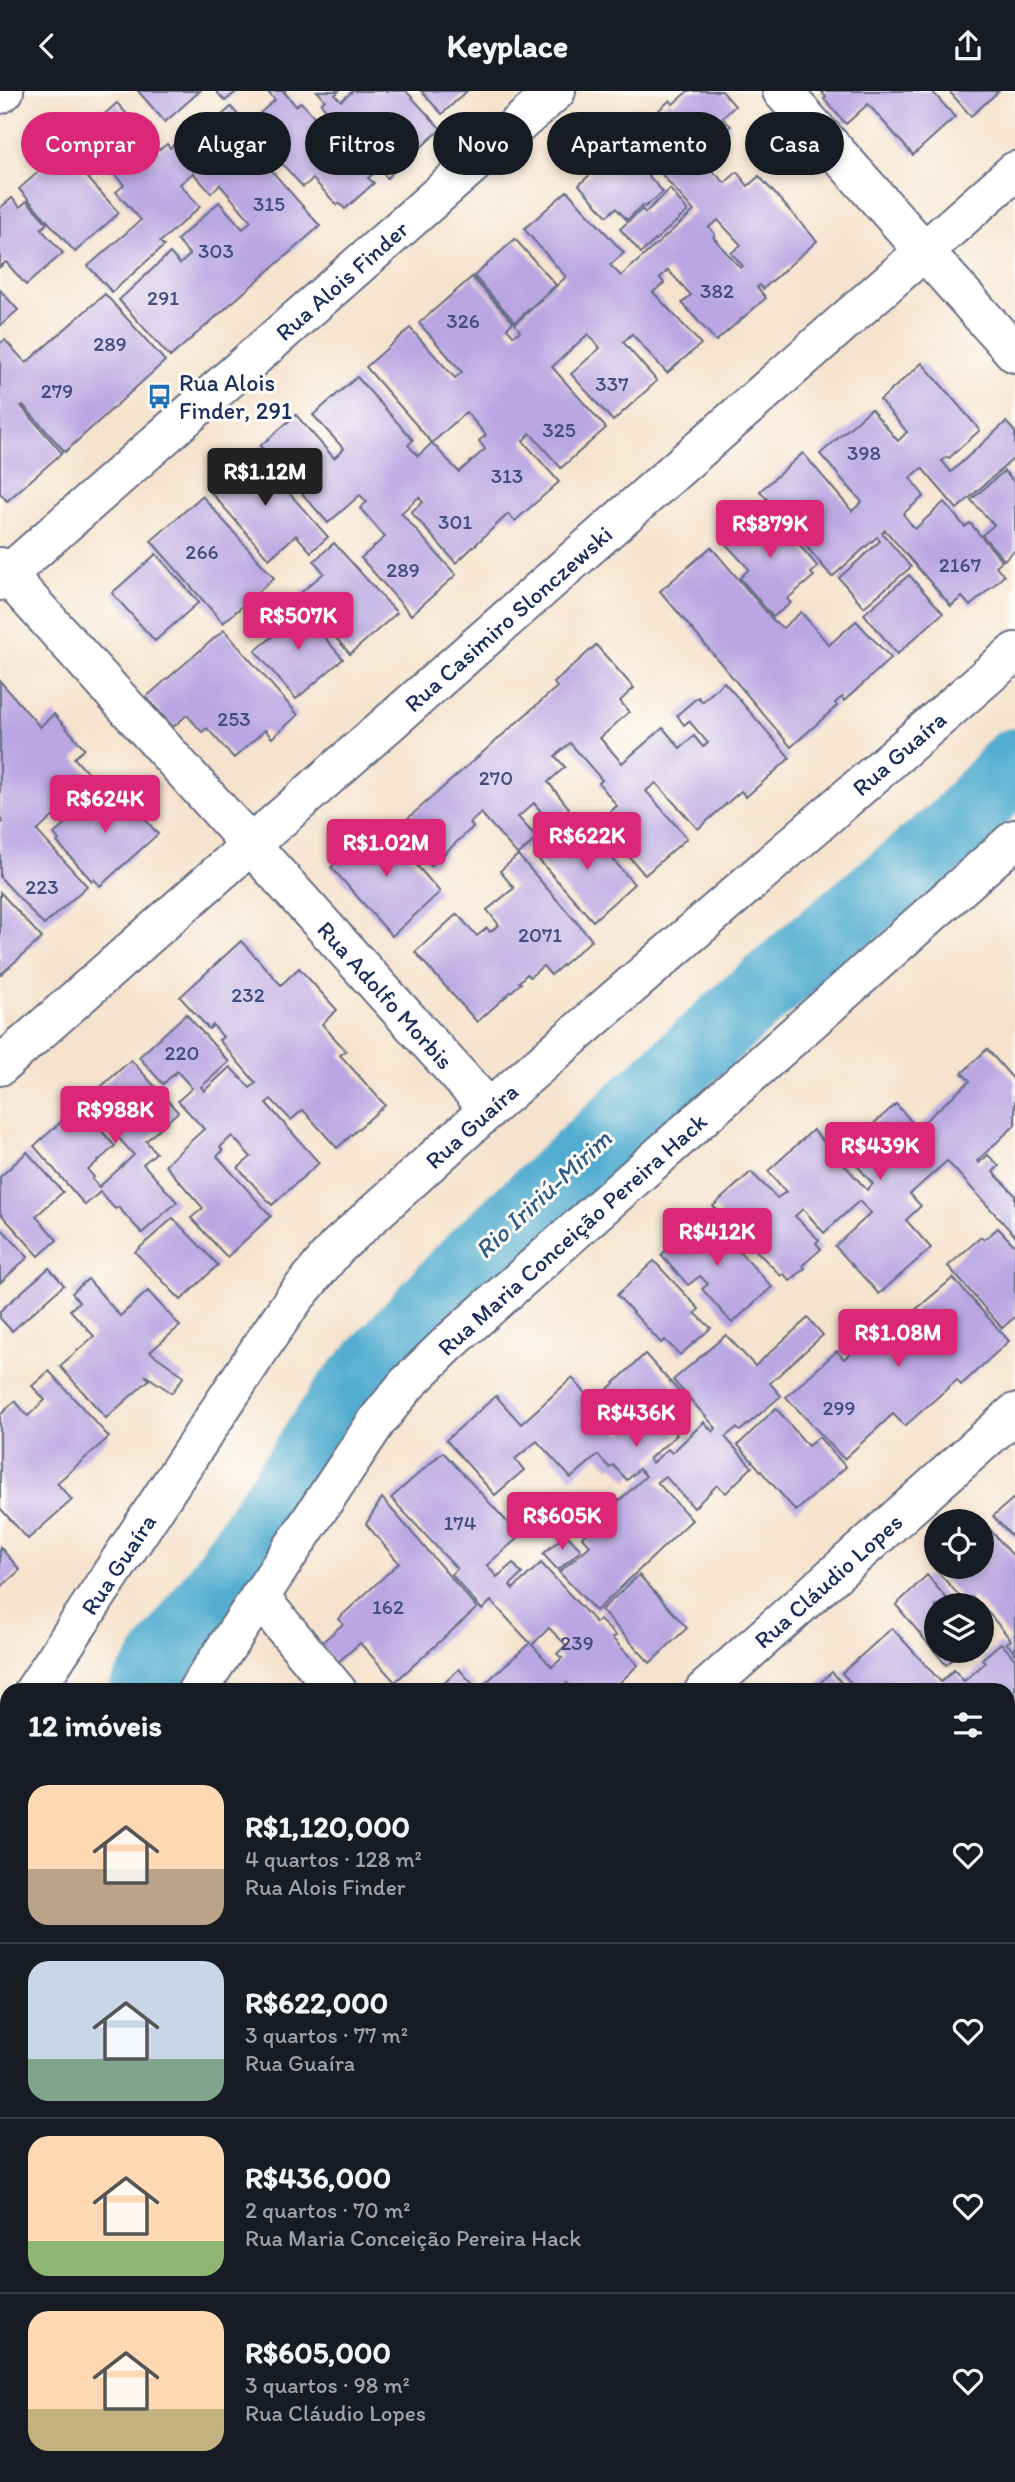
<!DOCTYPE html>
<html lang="pt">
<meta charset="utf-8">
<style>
:root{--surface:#171b24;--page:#20242c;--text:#f1f3f6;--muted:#9ea1a6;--line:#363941;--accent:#db2777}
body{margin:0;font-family:Itim,sans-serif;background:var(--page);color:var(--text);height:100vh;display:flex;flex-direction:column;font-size:26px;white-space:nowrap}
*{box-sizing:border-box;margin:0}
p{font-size:23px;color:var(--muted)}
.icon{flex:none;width:38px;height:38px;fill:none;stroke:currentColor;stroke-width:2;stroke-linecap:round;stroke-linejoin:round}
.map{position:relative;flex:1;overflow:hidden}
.panel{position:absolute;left:0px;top:1592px;width:1015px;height:800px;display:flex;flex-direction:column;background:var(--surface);border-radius:21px 21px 0 0;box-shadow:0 4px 10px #0003}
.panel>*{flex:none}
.top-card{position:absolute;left:21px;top:21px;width:973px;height:63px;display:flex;gap:14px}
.tools{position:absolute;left:924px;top:1418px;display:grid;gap:14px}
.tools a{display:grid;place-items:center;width:70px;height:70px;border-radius:50%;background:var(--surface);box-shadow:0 4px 10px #0003;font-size:35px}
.price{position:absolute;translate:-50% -60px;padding:0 16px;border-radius:7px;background:var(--accent);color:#fff;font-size:23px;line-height:46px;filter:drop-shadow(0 2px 4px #0008)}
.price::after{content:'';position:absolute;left:50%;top:42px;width:21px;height:16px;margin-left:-10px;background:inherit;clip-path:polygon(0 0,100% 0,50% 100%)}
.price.current{background:#222;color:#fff}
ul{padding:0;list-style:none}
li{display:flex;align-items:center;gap:21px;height:175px;padding:0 28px}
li+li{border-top:2px solid var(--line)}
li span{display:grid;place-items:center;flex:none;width:196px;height:140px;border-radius:21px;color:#555}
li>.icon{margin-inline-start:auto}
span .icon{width:84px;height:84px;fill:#fffc;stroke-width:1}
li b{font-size:30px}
h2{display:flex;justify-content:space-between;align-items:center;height:84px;padding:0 28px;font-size:30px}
.tag{padding:0 24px;border-radius:32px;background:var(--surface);box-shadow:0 4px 10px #0003;font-size:24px;line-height:63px}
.tag.current{background:var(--accent);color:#fff}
header{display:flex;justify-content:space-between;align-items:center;height:91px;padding:0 28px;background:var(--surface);font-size:32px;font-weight:800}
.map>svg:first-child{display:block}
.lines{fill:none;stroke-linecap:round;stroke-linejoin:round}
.river{stroke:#52add0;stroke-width:70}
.building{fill:#b9a6e2;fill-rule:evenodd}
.minor-casing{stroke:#686e85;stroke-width:42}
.minor{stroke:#fff;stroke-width:38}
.labels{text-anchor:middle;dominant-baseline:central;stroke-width:6;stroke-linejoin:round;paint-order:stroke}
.number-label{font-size:21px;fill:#424d7f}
.street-label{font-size:24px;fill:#1b2f5e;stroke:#fdfcf7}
.poi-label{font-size:24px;fill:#1b2f5e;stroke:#fdfcf7;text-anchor:start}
.water-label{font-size:26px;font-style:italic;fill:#2e5b86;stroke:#fdfcf7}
</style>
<header><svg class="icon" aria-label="back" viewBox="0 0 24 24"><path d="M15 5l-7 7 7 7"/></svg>Keyplace<svg class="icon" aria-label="share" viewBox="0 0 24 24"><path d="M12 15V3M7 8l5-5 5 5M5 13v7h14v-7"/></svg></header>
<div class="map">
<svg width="1015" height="2391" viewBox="0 0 1015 2391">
<rect width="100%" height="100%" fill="#fdfcf7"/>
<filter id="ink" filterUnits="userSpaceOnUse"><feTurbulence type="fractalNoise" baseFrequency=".0143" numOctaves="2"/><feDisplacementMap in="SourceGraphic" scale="14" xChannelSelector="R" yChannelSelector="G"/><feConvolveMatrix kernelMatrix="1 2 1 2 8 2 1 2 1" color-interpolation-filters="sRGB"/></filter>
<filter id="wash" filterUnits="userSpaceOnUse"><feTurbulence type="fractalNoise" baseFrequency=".00686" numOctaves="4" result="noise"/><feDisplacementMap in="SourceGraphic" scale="28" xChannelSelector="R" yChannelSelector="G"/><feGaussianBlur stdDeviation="1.57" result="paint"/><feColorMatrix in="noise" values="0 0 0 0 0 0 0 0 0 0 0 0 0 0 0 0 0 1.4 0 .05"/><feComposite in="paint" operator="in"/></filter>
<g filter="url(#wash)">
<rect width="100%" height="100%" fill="#f6e3cd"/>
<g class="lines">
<g class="river">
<polyline points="144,1600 220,1493 347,1305 471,1169 714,943 810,858 955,738 1015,672"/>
<polyline points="0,1800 7,1790"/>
</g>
</g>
<g id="blocks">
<g class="building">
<polygon points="138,0 200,0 165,31"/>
<polygon points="216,0 237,0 225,10"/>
<polygon points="267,0 286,0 284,1 296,15 301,11 351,66 361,58 321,13 325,9 317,0 339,0 335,4 341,10 353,0 406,0 441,38 387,87 379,78 368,87 374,92 345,118 339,112 337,114 313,88 303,96 265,54 256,62 320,135 170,266 119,209 170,162 180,173 190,164 177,149 219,111 243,138 251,130 220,94 211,102 193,82 180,93 200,116 160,151 164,155 112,201 88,175 141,129 116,101 124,94 80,45 117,12 159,59 167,53 170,57 188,41 195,49 231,16 261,49 264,46 250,31 275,9"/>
<polygon points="421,0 467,0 442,23"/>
<path d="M688,0H722L735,15L722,27L731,35L711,55L712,57L700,68L725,92L737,81L748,95L759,85L817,150L763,198L760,194L757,196L766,207L716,250L682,212L691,204L668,179L660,187L664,192L653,201L701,253L667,282L632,243L623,251L657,290L613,330L571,283L600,257L588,243L552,276L606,337L561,377L530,342L523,350L559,391L515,430L508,423L456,472L411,421L423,411L419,406L401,422L456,484L411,524L361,467L385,446L360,417L367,411L360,404L328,432L260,355L296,324L334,367L344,358L313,324L357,286L413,349L408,354L418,365L432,352L366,276L410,237L455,287L462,281L419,232L472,186L513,231L507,237L514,245L520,240L515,233L566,186L524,138L567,100L624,162L610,174L621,185L694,120L629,46L670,9L673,13ZM718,129L741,154L731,162L743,175L740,177L713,146L715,144L709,136ZM466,321L486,344L479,350L485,358L459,381L432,352Z"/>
<polygon points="821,0 932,0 955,26 913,64 868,13 846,33 824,8 826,6"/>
<polygon points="949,0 999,0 971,25"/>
<polygon points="621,54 663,101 645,116 643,114 627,129 616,117 607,125 579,94"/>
<polygon points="63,59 119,122 75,161 19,98"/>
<polygon points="670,98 688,120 641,162 620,138 642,118 645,122"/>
<polygon points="12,107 20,116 27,110 47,132 41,138 63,162 26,194 6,171 0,176 0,117"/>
<polygon points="515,148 556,194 515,231 474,185"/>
<polygon points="0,199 18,219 0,235"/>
<polygon points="105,203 165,270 65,361 23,314 21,315 62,362 7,410 0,402 0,252 5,249 26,272"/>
<polygon points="922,272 980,339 949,367 947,366 942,370 951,381 1006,331 1015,341 1015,366 957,418 922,377 910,387 924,405 903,423 915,438 944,411 965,436 970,432 1002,470 996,475 1004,485 970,515 962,506 951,515 885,439 882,442 911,476 864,516 839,487 880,450 877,446 832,486 760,400 803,362 852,420 862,411 820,363 871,318 898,350 907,341 880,309"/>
<polygon points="252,360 328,446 311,461 296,444 269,468 208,398"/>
<polygon points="1004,380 1015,392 1015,459 1004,469 982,444 994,434 971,409"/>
<polygon points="202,405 274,487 223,532 151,450"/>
<polygon points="764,412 818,476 811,482 814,485 787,508 791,512 773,526 740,487 749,478 723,450"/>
<polygon points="334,452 397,522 350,563 298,504 324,482 314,470"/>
<polygon points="711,456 774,530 783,537 801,521 829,554 856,530 891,567 844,610 842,606 835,612 837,615 791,656 660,500"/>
<polygon points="156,463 199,511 155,550 112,502"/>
<polygon points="909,484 943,522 897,563 864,523"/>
<polygon points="294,511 343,568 296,608 255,560 283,537 275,528"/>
<polygon points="224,539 298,624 272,647 265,639 234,667 207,637 202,641 187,624 173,636 146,606"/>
<polygon points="596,554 634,597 620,610 629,621 600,647 622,672 663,637 680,657 694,645 703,656 708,652 689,630 684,634 677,624 698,606 702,611 724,591 790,667 746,706 741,700 698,738 656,692 646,700 687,747 645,784 598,730 617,715 599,692 602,689 570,652 555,665 565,676 548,691 569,717 552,734 534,712 518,726 537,747 518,764 481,722 470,732 473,736 431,775 398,736 557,596 554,592"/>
<polygon points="0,590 40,636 54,623 85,658 74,667 94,689 37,740 87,795 44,834 0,786 0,734 3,731 0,727"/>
<polygon points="112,691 158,743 100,795 94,788 92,790 57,751 59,749 54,743"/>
<polygon points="380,732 440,801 392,845 331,776"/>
<polygon points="582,732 634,793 593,830 539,769"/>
<polygon points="518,764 592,849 551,884 543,875 530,886 527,883 519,891 521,892 477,931 415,861 457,823 477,845 487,837 490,841 499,834 487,819 514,797 500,780"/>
<polygon points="0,801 42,847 0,884"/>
<polygon points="241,850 281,894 299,877 337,919 322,933 346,960 340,964 385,1014 337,1057 303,1019 291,1029 271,1008 266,1012 319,1072 272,1114 238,1077 251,1066 232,1045 220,1056 223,1060 217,1065 271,1125 227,1166 191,1127 203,1117 165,1074 204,1038 178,1010 192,997 177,980 163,993 139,966 186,923 229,971 201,996 204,1000 230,976 250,997 256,992 219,949 223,946 213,934 209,938 180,906"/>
<polygon points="987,958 1015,990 1015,1034 977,1070 979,1072 988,1064 999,1075 993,1081 1015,1104 1015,1145 947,1070 910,1103 921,1115 906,1129 931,1157 879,1203 835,1155 871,1122 859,1110 824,1142 803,1118 795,1125 819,1149 816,1152 821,1158 803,1174 805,1177 790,1190 784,1183 781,1185 713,1115 751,1081 777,1107 786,1101 768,1080 813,1039 867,1099 873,1093 847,1063 876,1038 872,1034 896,1013 917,1037 970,990 962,982"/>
<polygon points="131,969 178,1021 146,1050 156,1062 143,1073 177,1111 142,1142 118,1116 115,1118 100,1101 85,1114 34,1055 79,1015 115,1055 88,1079 94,1086 92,1088 99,1096 134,1064 85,1010"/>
<polygon points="27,1061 63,1101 36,1125 57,1149 39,1165 0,1122 0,1086"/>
<polygon points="705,1123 772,1196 732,1232 702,1198 708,1193 700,1185 688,1194 661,1164"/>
<polygon points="173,1127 218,1174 181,1209 135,1161"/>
<polygon points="0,1136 28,1166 0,1192"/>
<polygon points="998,1137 1015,1155 1015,1226 1002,1237 948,1175 981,1146 984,1149"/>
<polygon points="654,1170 699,1218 695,1222 711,1237 680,1264 665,1249 661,1252 617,1204"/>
<polygon points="49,1177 64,1194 12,1240 0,1227 0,1220"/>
<polygon points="953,1187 1009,1250 961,1294 957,1289 905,1335 893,1323 844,1368 786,1306 837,1260 844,1268 873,1244 870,1240 893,1220 916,1244 927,1235 914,1220"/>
<polygon points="88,1188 120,1225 148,1200 180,1235 150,1261 184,1285 172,1302 145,1284 149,1289 106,1327 60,1275 94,1245 70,1219 79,1211 72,1202"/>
<polygon points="808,1227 823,1244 770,1292 781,1305 740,1340 736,1337 725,1346 752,1376 726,1402 717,1394 694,1417 665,1385 657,1391 692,1429 596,1520 559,1481 590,1455 582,1446 606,1425 597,1415 603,1409 606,1412 615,1405 619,1410 646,1385 639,1378 627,1389 613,1374 610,1377 598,1364 571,1387 537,1350 515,1368 524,1379 495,1404 446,1349 496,1305 521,1333 572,1287 623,1344 626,1342 596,1309 645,1263 682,1304 659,1325 677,1344 649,1368 652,1372 668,1358 672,1362 704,1331 713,1341 716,1337 673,1289 726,1244 755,1275"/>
<polygon points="49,1280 109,1346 57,1392 72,1409 28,1448 0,1417 0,1324 15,1310 28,1325 45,1309 32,1295"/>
<polygon points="776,1317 808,1355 819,1346 846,1376 796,1420 738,1354"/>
<path d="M443,1361L520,1445L487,1474L497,1486L513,1472L522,1483L510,1494L513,1498L541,1472L596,1532L600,1529L616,1545L612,1547L638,1574L611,1600H574L567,1592L558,1600H484L481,1596L530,1552L491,1510L482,1519L451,1483L457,1478L391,1407ZM549,1537L566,1554L557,1563L562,1567L552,1576L532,1554Z"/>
<polygon points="1015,1406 1015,1449 993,1425"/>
<polygon points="382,1407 477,1517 395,1591 360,1552 336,1573 319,1554 343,1533 338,1528 399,1472 366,1433"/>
<polygon points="985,1433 1015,1467 1015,1562 1006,1552 1011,1549 982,1514 972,1506 965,1511 935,1478 938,1475 982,1475 982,1437"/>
<polygon points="566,1443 581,1459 558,1479 543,1463"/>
<polygon points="0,1456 20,1479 0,1497"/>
<polygon points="639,1484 687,1537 650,1572 601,1519"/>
<polygon points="927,1484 952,1514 936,1514 936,1559 962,1559 946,1574 896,1514"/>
<polygon points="892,1537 941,1591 954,1579 964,1590 985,1572 982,1568 1001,1552 1015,1568 1015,1606 1008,1613 1008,1600 858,1600 842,1582"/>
<polygon points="459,1578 479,1600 436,1600"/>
<polygon points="832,1581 849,1600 811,1600"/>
<polygon points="1012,1669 1015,1672 1015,1767 1008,1760 1008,1672"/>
<polygon points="1008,1777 1015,1785 1015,1797 1008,1803"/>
<polygon points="1015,1980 1015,2044 1008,2036 1008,1986"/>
<polygon points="7,2020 7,2047 0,2039 0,2025"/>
<polygon points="0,2043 7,2052 7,2117 0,2122"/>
<polygon points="1008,2177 1011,2180 1015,2177 1015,2210 1008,2216"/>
<polygon points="1015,2282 1015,2359 1008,2351 1008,2288"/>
<polygon points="0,2321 7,2329 7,2385 56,2385 61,2391 0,2391"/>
<polygon points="1008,2356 1015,2363 1015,2379 1002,2391 967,2391 962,2385 1008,2385"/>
<polygon points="58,2385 118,2385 123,2391 63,2391"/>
<polygon points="181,2385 245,2385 250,2391 175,2391"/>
<polygon points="249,2385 339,2385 344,2391 255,2391"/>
<polygon points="563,2385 652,2385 657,2391 568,2391"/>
<polygon points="661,2385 698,2385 691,2391 667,2391"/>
<polygon points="756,2385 780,2385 774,2391 761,2391"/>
<polygon points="855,2385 937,2385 933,2389 935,2391 861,2391"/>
</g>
</g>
</g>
<g filter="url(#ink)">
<use href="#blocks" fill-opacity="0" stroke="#686e85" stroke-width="2"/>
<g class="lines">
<defs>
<g id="minor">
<polyline points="782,0 1015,262"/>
<polyline points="0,3 4,0"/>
<path id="s1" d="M0,476L489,1018"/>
<path id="s2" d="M0,490L556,0"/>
<path id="s3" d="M0,975L1015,80"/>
<polyline points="259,1506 337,1600"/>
<path id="s4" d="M34,1600L269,1244L294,1208L336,1157L489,1018L1015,561"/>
<path id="s5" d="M197,1600L377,1330L407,1293L450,1251L1015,748"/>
<path id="s6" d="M704,1600L1015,1322"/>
<polyline points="0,1651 7,1640"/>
<polyline points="1008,1882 1015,1876"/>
<polyline points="0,1894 7,1883"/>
<polyline points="0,2230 7,2224"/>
<polyline points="492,2385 497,2391"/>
<polyline points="435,2391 441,2385"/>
</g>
</defs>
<use href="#minor" class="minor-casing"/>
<use href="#minor" class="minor"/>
</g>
</g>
<defs>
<symbol id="bus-bare" viewBox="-9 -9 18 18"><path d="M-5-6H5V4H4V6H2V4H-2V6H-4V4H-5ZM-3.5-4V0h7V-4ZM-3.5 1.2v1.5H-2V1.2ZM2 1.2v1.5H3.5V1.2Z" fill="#1f6fb2" stroke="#fdfcf7" stroke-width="2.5" paint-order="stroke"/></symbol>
</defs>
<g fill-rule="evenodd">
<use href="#bus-bare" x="142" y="288" width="35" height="35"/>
</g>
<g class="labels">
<g class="number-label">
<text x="269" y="112">315</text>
<text x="216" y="159">303</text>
<text x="717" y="199">382</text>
<text x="163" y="206">291</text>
<text x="463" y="229">326</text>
<text x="110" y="252">289</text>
<text x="612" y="292">337</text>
<text x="57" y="299">279</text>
<text x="559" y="338">325</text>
<text x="864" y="361">398</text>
<text x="507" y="384">313</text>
<text x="455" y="430">301</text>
<text x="202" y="460">266</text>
<text x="960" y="473">2167</text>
<text x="403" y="478">289</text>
<text x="234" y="627">253</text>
<text x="496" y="686">270</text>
<text x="42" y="795">223</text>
<text x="540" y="843">2071</text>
<text x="248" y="903">232</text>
<text x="182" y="961">220</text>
<text x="839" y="1316">299</text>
<text x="460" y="1431">174</text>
<text x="388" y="1515">162</text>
<text x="577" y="1551">239</text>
</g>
<g class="street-label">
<text stroke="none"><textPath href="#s2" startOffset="455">Rua Alois Finder</textPath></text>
<text stroke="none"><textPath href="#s3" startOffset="677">Rua Casimiro Slonczewski</textPath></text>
<text stroke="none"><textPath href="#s4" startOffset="1286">Rua Guaíra</textPath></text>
<text stroke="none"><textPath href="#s1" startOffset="576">Rua Adolfo Morbis</textPath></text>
<text stroke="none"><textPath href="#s4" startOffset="719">Rua Guaíra</textPath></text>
<text stroke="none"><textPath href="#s5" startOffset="595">Rua Maria Conceição Pereira Hack</textPath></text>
<text stroke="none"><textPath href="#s4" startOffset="152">Rua Guaíra</textPath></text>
<text stroke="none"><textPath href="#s6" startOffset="166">Rua Cláudio Lopes</textPath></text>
</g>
<g class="poi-label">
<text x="179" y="291">Rua Alois<tspan x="179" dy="28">Finder, 291</tspan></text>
</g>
<g class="water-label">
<text transform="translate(543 1103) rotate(-43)">Rio Iririú-Mirim</text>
</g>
</g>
</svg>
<div class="tools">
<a><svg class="icon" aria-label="locate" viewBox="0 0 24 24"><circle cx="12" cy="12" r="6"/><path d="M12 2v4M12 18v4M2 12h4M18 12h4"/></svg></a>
<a><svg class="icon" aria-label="layers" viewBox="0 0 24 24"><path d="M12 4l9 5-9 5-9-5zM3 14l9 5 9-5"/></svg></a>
</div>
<b class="price current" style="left:265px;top:417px">R$1.12M</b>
<b class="price" style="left:770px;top:469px">R$879K</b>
<b class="price" style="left:298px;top:561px">R$507K</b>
<b class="price" style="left:105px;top:744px">R$624K</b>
<b class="price" style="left:587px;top:781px">R$622K</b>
<b class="price" style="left:386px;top:788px">R$1.02M</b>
<b class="price" style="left:115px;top:1055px">R$988K</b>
<b class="price" style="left:880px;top:1091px">R$439K</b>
<b class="price" style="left:717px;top:1177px">R$412K</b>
<b class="price" style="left:898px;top:1278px">R$1.08M</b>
<b class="price" style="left:636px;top:1358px">R$436K</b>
<b class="price" style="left:562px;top:1461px">R$605K</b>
<div class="top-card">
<a class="tag current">Comprar</a>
<a class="tag">Alugar</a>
<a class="tag">Filtros</a>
<a class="tag">Novo</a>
<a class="tag">Apartamento</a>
<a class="tag">Casa</a>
</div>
<section class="panel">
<h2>12 imóveis<svg class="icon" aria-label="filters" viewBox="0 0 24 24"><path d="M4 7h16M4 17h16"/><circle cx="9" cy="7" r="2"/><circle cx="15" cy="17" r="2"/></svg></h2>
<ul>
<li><span style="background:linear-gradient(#ffd9b3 60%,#b9a48a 0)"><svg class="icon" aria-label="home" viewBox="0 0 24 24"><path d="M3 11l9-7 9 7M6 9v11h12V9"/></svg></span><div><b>R$1,120,000</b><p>4 quartos · 128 m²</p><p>Rua Alois Finder</p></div><svg class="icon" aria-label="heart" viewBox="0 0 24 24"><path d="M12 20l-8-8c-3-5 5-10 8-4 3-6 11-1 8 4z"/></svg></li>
<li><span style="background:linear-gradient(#c9d6e8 70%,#7fa58c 0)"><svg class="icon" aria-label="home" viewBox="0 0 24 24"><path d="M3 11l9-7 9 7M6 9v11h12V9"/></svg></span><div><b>R$622,000</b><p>3 quartos · 77 m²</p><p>Rua Guaíra</p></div><svg class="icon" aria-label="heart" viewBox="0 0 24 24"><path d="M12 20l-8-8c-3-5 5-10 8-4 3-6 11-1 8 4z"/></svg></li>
<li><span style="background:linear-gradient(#ffd9b3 75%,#8fb573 0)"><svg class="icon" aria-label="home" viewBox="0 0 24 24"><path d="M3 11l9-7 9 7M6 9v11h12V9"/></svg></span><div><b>R$436,000</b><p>2 quartos · 70 m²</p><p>Rua Maria Conceição Pereira Hack</p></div><svg class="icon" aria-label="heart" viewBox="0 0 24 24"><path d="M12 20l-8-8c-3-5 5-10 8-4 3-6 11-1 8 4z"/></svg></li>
<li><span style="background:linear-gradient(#ffd9b3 70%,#c2b280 0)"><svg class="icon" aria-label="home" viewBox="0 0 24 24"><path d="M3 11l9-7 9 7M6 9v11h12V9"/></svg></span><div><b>R$605,000</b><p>3 quartos · 98 m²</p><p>Rua Cláudio Lopes</p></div><svg class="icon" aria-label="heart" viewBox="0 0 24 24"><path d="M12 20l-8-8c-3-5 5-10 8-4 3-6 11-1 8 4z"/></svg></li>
</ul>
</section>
</div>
